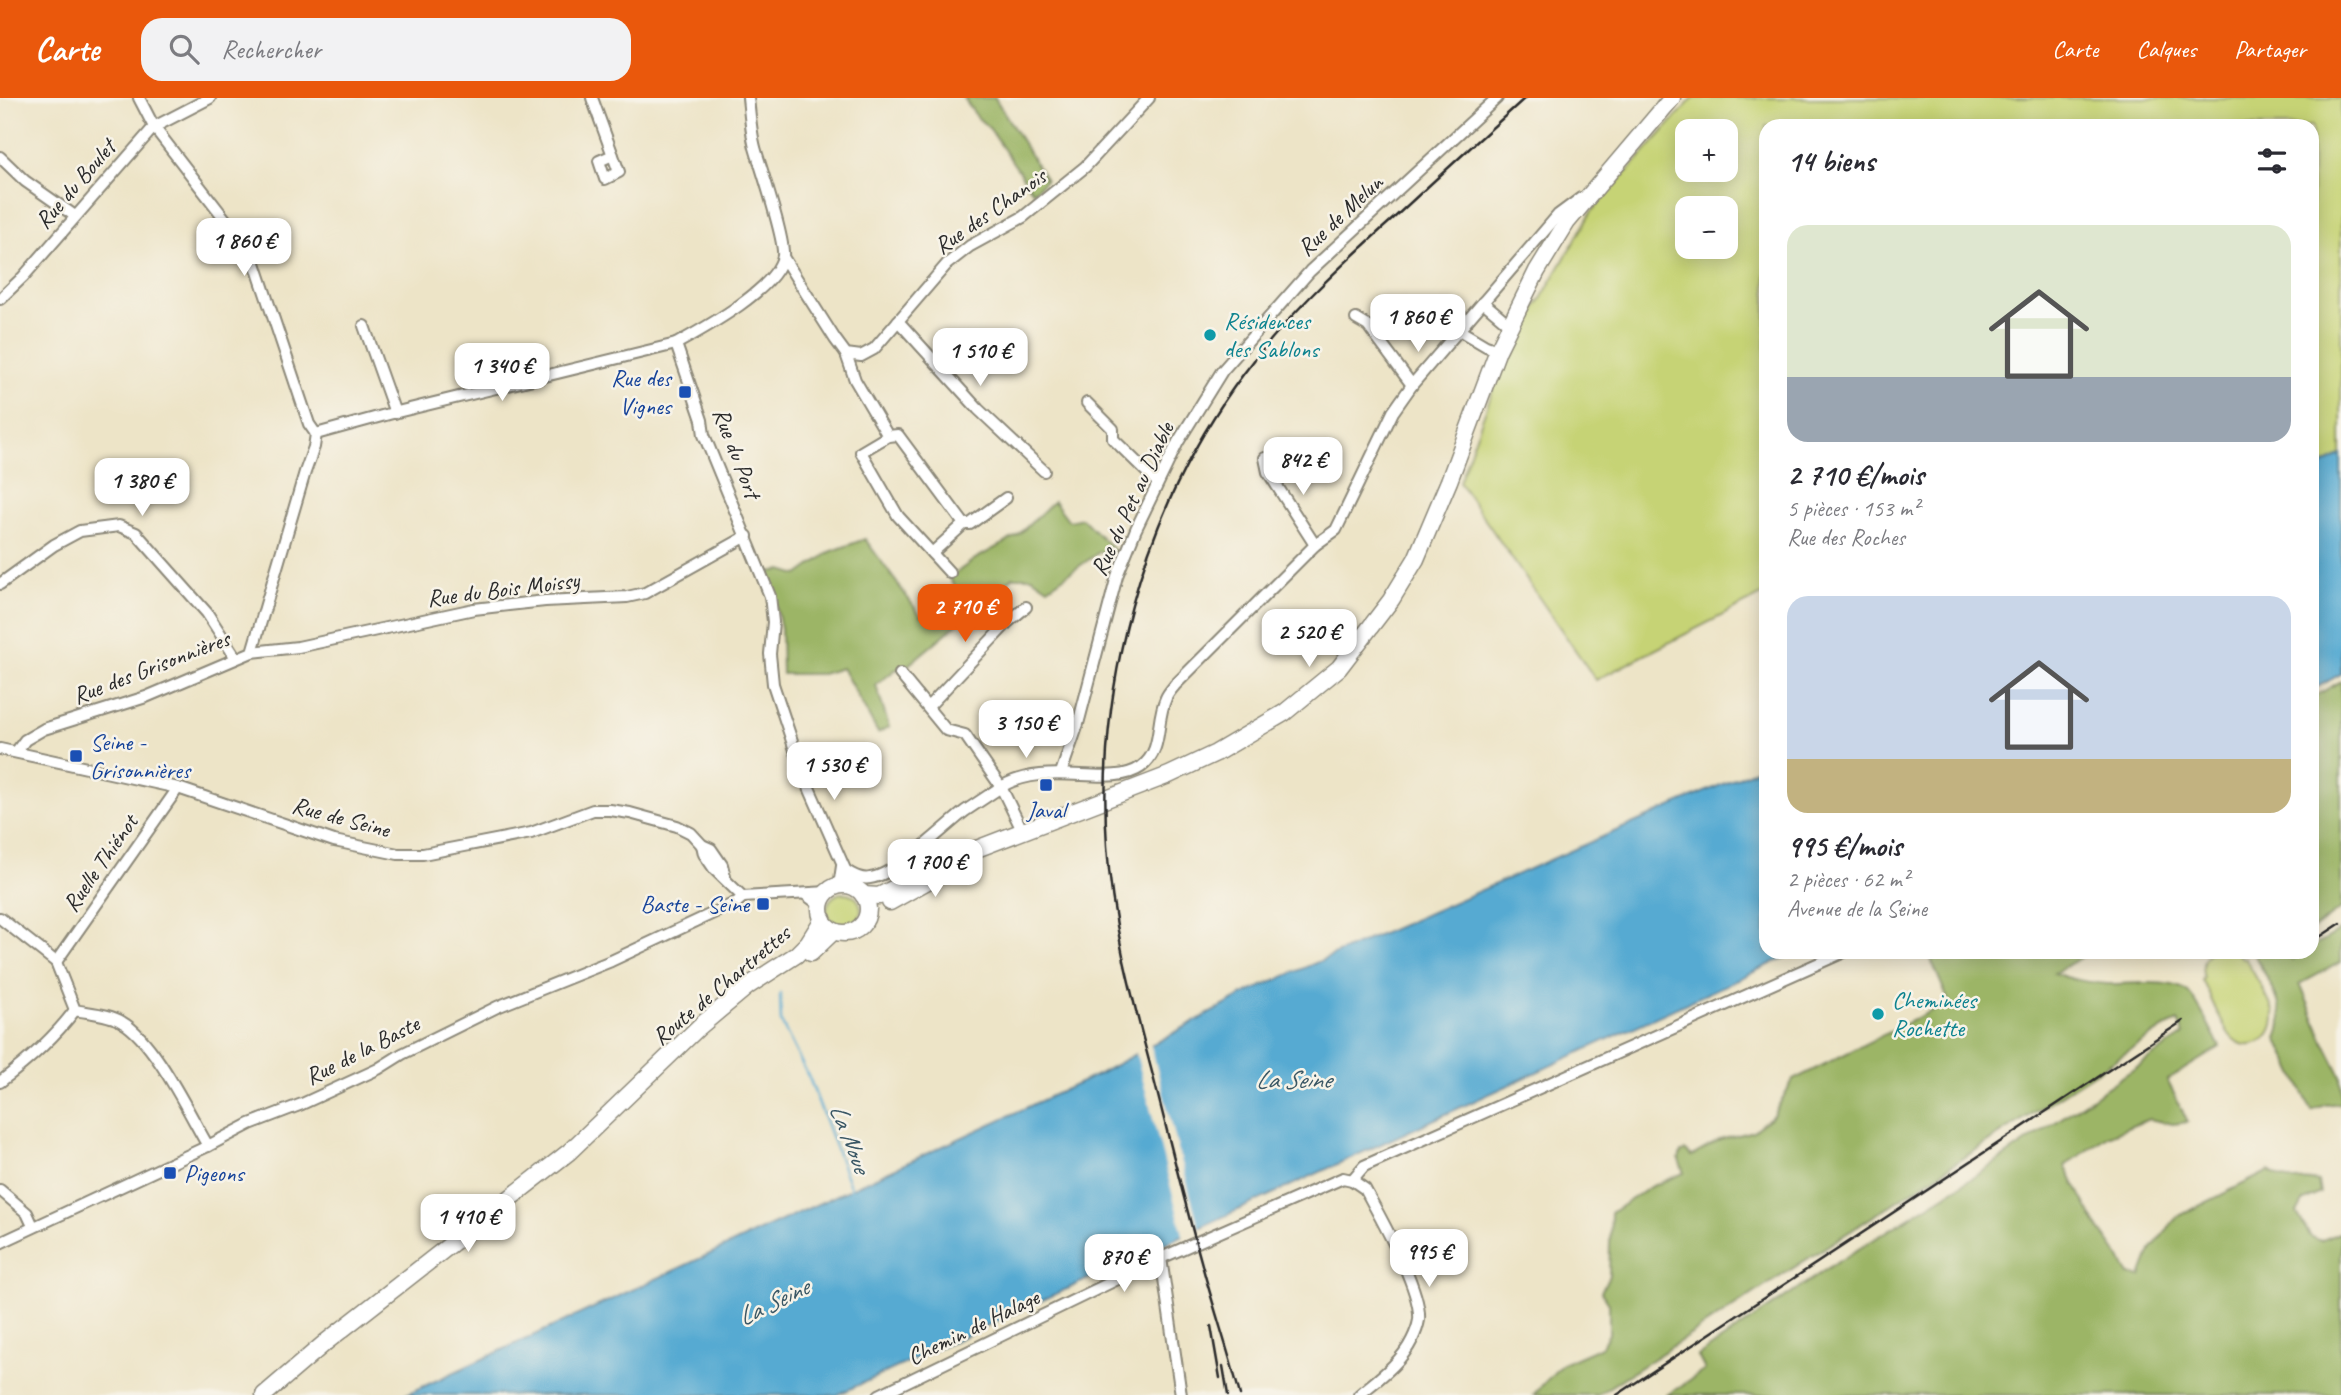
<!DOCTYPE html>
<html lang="fr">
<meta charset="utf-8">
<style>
:root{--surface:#fff;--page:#f2f2f3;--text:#2b2b33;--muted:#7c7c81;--accent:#ea580c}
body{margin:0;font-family:Caveat,sans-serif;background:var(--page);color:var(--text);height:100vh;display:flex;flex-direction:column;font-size:26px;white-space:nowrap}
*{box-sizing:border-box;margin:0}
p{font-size:23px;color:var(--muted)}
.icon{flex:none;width:38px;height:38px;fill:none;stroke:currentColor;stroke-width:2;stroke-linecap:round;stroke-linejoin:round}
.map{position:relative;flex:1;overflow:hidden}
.sheet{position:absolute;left:1759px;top:21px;width:560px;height:840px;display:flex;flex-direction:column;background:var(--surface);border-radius:21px;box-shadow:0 4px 18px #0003}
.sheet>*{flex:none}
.fabs{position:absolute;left:1675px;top:21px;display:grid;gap:14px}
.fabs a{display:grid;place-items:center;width:63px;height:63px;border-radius:14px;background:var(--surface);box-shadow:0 4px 18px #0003;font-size:35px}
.price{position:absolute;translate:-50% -60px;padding:0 16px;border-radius:14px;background:#fff;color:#222;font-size:23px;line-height:46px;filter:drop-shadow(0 2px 4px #0008)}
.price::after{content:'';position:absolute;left:50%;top:42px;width:21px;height:16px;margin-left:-10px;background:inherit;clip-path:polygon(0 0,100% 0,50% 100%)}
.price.selected{background:var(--accent);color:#fff}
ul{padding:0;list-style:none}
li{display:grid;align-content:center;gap:14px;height:371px;padding:0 28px}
li span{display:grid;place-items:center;height:217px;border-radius:21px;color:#555}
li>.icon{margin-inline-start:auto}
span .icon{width:126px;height:126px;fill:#fffc;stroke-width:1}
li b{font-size:30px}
h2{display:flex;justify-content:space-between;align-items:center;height:84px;padding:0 28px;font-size:30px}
header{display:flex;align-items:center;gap:42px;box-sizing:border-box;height:98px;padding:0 35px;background:var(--accent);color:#fff}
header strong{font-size:33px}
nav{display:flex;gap:38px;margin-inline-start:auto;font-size:24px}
.search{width:490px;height:63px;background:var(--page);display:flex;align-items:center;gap:18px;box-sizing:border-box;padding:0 24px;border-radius:21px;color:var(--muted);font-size:26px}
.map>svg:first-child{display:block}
.green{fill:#c6d375;stroke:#787f50;stroke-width:2;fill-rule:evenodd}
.forest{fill:#9cb566;stroke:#647048;stroke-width:2}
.water{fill:#57aad2;stroke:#416a7e;stroke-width:2}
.pier{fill:#ede4c7}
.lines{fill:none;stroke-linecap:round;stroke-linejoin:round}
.stream{stroke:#57aad2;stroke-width:2.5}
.street-casing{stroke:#8c8879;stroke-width:14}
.secondary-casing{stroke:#8c8879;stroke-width:19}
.street{stroke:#fff;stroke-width:10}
.secondary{stroke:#fff;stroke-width:16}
.rail{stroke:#2b2b2b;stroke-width:2.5}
.culture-dot{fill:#0f9aa8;stroke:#f7f3e8;stroke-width:2.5}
.transit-dot{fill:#1a4fb4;stroke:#f7f3e8;stroke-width:2.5}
.labels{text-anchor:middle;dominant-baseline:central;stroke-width:5;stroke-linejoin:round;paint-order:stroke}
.street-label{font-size:24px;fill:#2b2b2b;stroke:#f7f3e8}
.culture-label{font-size:24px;fill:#0d838f;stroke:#f7f3e8;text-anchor:start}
.transit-label{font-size:24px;fill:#164399;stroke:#f7f3e8;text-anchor:end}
.water-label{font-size:26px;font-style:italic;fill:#3a5765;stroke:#f7f3e8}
</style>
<header>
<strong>Carte</strong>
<div class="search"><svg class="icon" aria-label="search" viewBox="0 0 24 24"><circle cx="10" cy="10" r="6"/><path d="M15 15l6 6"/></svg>Rechercher</div>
<nav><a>Carte</a><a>Calques</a><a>Partager</a></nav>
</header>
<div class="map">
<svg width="2341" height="1297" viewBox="0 0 2341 1297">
<rect width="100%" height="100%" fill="#f7f3e8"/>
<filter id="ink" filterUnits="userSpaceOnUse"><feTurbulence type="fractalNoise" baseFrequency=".0143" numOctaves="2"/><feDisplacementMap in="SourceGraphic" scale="14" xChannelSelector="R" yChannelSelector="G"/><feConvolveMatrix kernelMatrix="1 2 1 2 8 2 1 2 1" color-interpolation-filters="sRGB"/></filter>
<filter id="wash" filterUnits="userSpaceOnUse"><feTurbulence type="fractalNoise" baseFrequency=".00686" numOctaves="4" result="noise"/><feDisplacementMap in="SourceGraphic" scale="28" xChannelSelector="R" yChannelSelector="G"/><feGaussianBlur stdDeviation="1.57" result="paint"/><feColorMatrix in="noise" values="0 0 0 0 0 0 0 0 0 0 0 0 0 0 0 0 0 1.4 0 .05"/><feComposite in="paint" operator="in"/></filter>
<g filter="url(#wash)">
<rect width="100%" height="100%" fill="#ede4c7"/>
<g class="green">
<path d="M1693,0H2341V358L2312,374V28H1766V495L1596,582L1459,384L1502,268L1592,113ZM1687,33H1726V72H1687ZM1687,110H1726V149H1687Z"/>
<circle cx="844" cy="812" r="17"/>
<path d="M2210,854H2237L2242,860H2245C2251,871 2274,908 2274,918C2274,945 2245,958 2229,936C2218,920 2211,899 2202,882L2204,880C2201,870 2202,861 2210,854Z"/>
</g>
<g class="forest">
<polygon points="964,0 995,0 1046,82 1033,94 990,31 977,19"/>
<polygon points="1054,403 1069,423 1082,420 1117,455 1112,461 1101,453 1048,490 1032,479 1013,479 906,569 895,572 876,587 889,629 878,635 842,570 822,576 782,576 781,531 769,474 782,472 798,477 830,454 865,441 921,518 957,491 949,480 975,461 1017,438"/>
<polygon points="2341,583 2341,811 2312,831 2312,600"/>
<path d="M2341,832V864L2300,886L2325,946L2341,978V1005L2324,1007L2312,1013L2277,940C2291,911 2266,880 2253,854H2286L2291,862L2304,854H2312V849Z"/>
<path d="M1928,854H2091L2054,875C2072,882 2088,884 2107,886C2127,887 2172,880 2187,893C2197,901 2213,936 2220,949L2167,982L2188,1024L2173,1026L2149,1021L2107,1038L2065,1068L2095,1124L2120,1160L2129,1177L2141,1179L2152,1150L2177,1119L2269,1073C2277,1078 2284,1082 2293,1083C2302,1083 2308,1081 2318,1084L2320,1095L2303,1104L2297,1115L2310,1138L2320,1143L2341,1134V1297H1667L1705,1272L1698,1258L1828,1170L1982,1074L2184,937L2178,923L2169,927L1597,1297H1533L1562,1266L1601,1249L1609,1236V1206L1601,1194L1609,1177L1611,1115L1650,1089L1684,1075L1679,1062L1681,1054L1686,1053L1692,1058L1720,1042L1753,1033L1773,1017L1793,982L1949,904Z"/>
</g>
<g class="water">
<polygon points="2341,357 2341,576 2312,592 2312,373"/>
<polygon points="1766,667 1766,854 1797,854 837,1297 405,1297 1099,976 1247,895"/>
</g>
<polygon class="pier" points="1150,944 1200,1133 1184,1140 1135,952"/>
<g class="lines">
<polyline class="stream" points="780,895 781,924 810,982 851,1091"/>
</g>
</g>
<g filter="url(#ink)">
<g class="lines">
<defs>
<g id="street">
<polyline points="139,0 154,29 252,156 309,326 316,336"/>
<polyline points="592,0 619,74 605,81 599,63 613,57"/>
<path d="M748,0C750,17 751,37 756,53C762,73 785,142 783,158C777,191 703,231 676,246L702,322L704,337L770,498L773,524L770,556L773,586L803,676L848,778L858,792"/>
<polyline points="0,59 25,83 75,118"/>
<polyline points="783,159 835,241 846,256 861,258 874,251 947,166 970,148 1023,119 1085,69 1149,0"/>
<polyline points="0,201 23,179 154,29 210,0"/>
<polyline points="1483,204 1509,226"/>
<polyline points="1356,221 1368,228 1412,287"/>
<polyline points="898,223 978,311 1044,373"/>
<polyline points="364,228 395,315"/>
<polyline points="1459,232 1486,248 1498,252"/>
<polyline points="846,256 855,282 888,338 861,354 898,418 950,475"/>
<polyline points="1087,305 1113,331 1113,341 1157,384"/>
<polyline points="316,336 389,316 676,246"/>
<polyline points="888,338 898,337 964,426 932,455"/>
<polyline points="1265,360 1268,374 1315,447"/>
<polyline points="964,426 970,426 1006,400"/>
<polyline points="0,486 54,447 80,433 119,428 136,435 207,515 236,560"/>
<polyline points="252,554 298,549 474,511 545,503 627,499 645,495 747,438"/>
<polyline points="900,576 946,632 965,637 1001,689 1022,732"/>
<polyline points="928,609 1008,524 1026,509"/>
<polyline points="0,651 178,690 334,743 398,756 423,756 531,735 593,712 610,712 630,715 677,728 691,735 702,747 711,751 722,767 725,779"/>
<polyline points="16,654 25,642 44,631 146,599 252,554 305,374 314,349 316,336"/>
<polyline points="1061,675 1078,626 1117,478 1136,431 1178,344 1222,273 1310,173 1497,0"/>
<polyline points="702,747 704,756 715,772 743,799"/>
<path d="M845,772C852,776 860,782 870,780C896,777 943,730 965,713C977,705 989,697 1001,689C1047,661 1110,691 1141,669C1164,652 1155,623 1166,600C1168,595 1172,591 1175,587L1315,447L1336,432L1393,314L1412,287L1558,117L1581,100"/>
<polyline points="839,788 842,768"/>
<polyline points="805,796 821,808"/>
<polyline points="743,799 828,794"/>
<path d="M0,820L56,864L75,912C89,915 110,916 122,924C155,943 188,1014 208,1048"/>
<polyline points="56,864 178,690"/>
<path d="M0,984C28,963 54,940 75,912"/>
<polyline points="1352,1082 1364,1068 1844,854"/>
<polyline points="0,1092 27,1115 33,1128"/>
<polyline points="0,1145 208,1048 250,1026 302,1006 378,971 402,956 497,909 611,863 737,804 743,799"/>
<polyline points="1161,1160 1181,1297"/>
<path d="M879,1297L1161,1160L1343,1080L1352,1082L1365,1091C1380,1119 1422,1192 1419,1222C1418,1228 1415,1236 1412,1242C1401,1265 1378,1281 1359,1297"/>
</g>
<g id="secondary">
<circle cx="844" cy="811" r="24"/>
<polyline points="863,797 879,798 885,795 953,760 1169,677 1216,655 1284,615 1339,570 1391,502 1416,461 1449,383 1498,252 1537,173 1567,124 1672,0"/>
<polyline points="890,804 956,767"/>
<polyline points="811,855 834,833"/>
<polyline points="264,1297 326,1244 569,1054 699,929 748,888 796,857 808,845 823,821"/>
</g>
</defs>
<use href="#street" class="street-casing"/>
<use href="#secondary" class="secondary-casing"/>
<use href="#street" class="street"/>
<use href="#secondary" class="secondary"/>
<g class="rail">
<polyline points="2312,844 2341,825"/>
<polyline points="2290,859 2297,854"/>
<polyline points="1211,1228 1220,1280"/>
<polyline points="1223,1268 1228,1297"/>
<path d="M1240,1297C1228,1252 1213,1208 1201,1163C1184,1102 1169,1040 1153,978C1133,902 1112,827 1107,748C1096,590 1142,419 1234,289C1279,225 1337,171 1395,119C1438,79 1482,39 1525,0"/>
<polyline points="1617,1297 2183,923"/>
</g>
</g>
</g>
<g class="culture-dot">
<circle cx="1210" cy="237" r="7"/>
<circle cx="1878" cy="916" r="7"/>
</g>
<g class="transit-dot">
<rect x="678" y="287" width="14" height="14" rx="3.5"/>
<rect x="69" y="651" width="14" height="14" rx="3.5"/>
<rect x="1039" y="680" width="14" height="14" rx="3.5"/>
<rect x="756" y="799" width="14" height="14" rx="3.5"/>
<rect x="163" y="1068" width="14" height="14" rx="3.5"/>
</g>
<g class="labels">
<g class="street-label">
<text transform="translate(75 86) rotate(-49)">Rue du Boulet</text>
<text transform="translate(990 113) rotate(-35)">Rue des Chanois</text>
<text transform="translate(1340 117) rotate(-43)">Rue de Melun</text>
<text transform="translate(737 355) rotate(69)">Rue du Port</text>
<text transform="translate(1132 401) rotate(-65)">Rue du Pet au Diable</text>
<text transform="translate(503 491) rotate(-7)">Rue du Bois Moissy</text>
<text transform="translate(151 569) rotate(-21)">Rue des Grisonnières</text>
<text transform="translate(341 719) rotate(15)">Rue de Seine</text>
<text transform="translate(100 765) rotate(-55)">Ruelle Thiénot</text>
<text transform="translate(721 887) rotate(-40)">Route de Chartrettes</text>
<text transform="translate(362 952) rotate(-27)">Rue de la Baste</text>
<text transform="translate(973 1229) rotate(-26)">Chemin de Halage</text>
</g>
<g class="culture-label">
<text x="1224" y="223">Résidences<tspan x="1224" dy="28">des Sablons</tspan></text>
<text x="1892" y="902">Cheminées<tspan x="1892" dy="28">Rochette</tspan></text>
</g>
<g class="transit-label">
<text x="671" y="280">Rue des<tspan x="671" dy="28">Vignes</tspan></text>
<text x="90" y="644" text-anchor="start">Seine -<tspan x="90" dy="28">Grisonnières</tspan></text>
<text x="1046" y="712" text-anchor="middle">Javal</text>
<text x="749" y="806">Baste - Seine</text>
<text x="184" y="1075" text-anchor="start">Pigeons</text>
</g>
<g class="water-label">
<text x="1293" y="981">La Seine</text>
<text transform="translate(850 1040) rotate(69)">La Noue</text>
<text transform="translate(773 1204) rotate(-26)">La Seine</text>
</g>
</g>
</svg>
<div class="fabs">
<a>+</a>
<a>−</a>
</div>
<b class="price" style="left:244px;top:180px">1 860 €</b>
<b class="price" style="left:1418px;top:256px">1 860 €</b>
<b class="price" style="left:980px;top:290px">1 510 €</b>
<b class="price" style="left:502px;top:305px">1 340 €</b>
<b class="price" style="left:1303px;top:399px">842 €</b>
<b class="price" style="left:142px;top:420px">1 380 €</b>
<b class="price selected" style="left:965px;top:546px">2 710 €</b>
<b class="price" style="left:1309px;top:571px">2 520 €</b>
<b class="price" style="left:1026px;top:662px">3 150 €</b>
<b class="price" style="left:834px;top:704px">1 530 €</b>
<b class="price" style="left:935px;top:801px">1 700 €</b>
<b class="price" style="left:468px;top:1156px">1 410 €</b>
<b class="price" style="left:1429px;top:1191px">995 €</b>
<b class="price" style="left:1124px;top:1196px">870 €</b>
<section class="sheet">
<h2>14 biens<svg class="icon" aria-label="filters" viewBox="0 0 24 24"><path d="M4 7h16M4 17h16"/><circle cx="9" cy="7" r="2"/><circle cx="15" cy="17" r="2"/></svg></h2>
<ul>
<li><span style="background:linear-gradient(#dfe7d0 70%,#9aa5b1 0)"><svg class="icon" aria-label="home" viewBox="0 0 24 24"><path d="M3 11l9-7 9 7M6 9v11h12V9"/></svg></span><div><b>2 710 €/mois</b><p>5 pièces · 153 m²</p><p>Rue des Roches</p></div></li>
<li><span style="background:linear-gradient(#c9d6e8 75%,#c2b280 0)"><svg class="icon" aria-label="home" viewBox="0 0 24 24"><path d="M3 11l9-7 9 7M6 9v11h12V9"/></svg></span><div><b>995 €/mois</b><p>2 pièces · 62 m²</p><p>Avenue de la Seine</p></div></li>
</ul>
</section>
</div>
